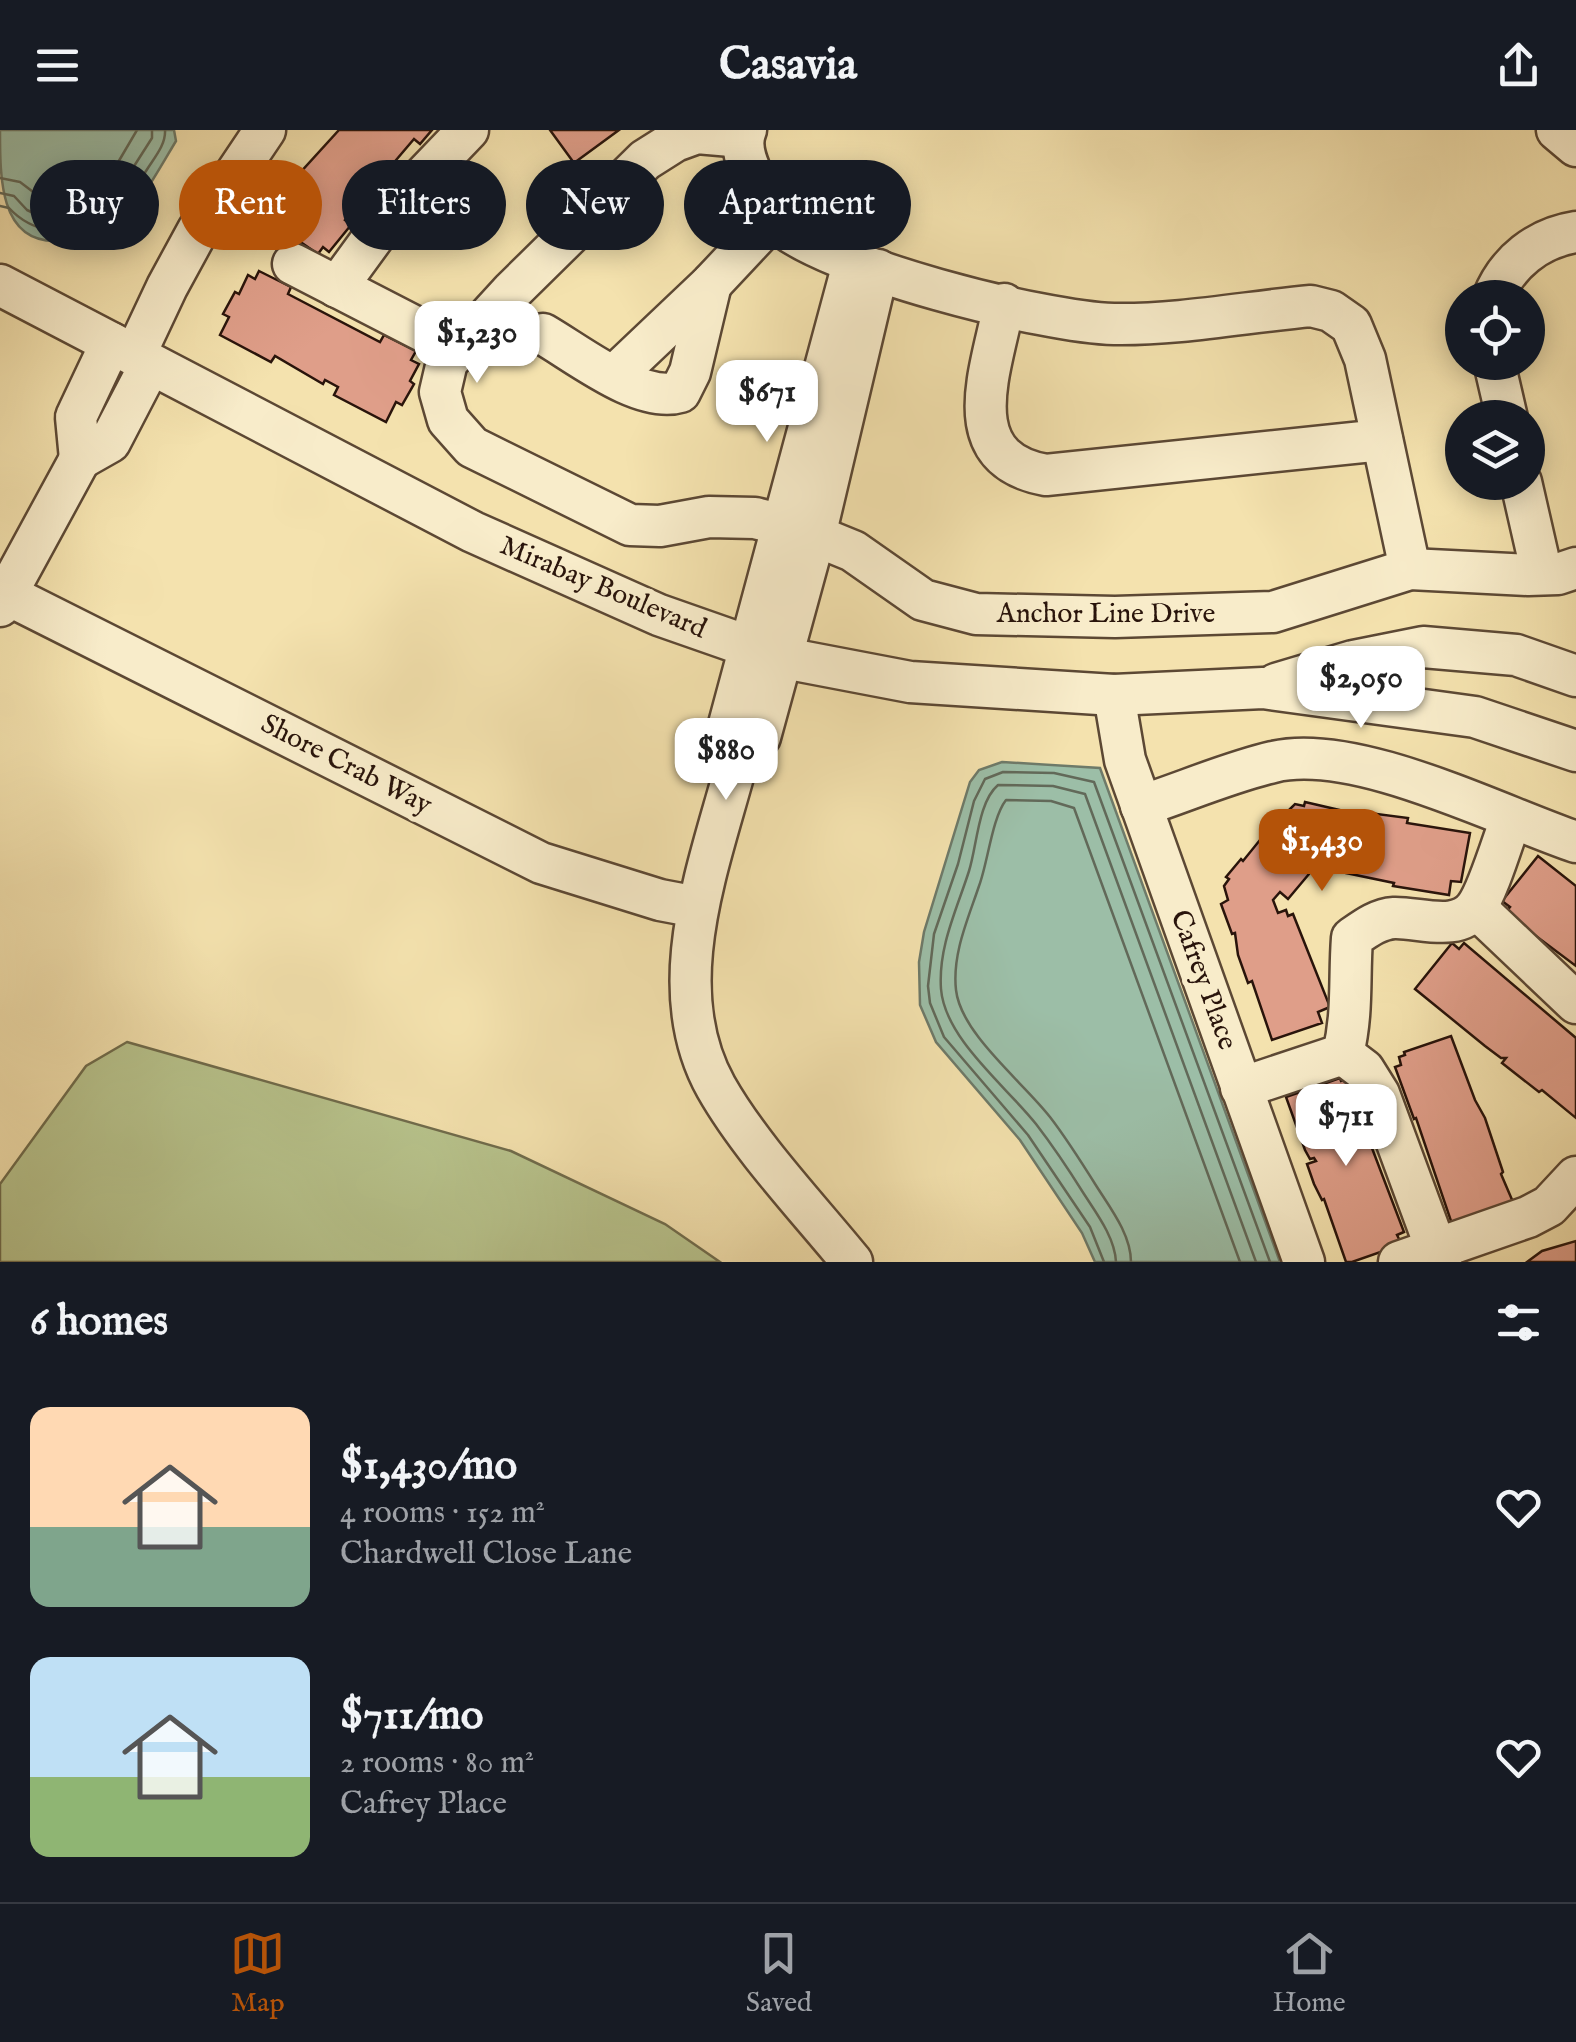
<!DOCTYPE html>
<meta charset="utf-8">
<style>
:root{--surface:#171b24;--page:#242831;--text:#f1f3f6;--muted:#9ea1a6;--line:#363941;--accent:#b45309}
body{margin:0;font-family:"IM FELL English",serif;background:var(--page);color:var(--text);height:100vh;display:flex;flex-direction:column;font-size:38px;white-space:nowrap}
*{box-sizing:border-box;margin:0}
p{font-size:32px;color:var(--muted)}
.icon{flex:none;width:55px;height:55px;fill:none;stroke:currentColor;stroke-width:2;stroke-linecap:round;stroke-linejoin:round}
.map{position:relative;height:1132px;overflow:hidden}
.drawer{display:flex;flex-direction:column;background:var(--surface);flex:1}
.drawer>*{flex:none}
.banner{position:absolute;left:30px;top:30px;width:1000px;height:90px;display:flex;gap:20px}
.controls{position:absolute;left:1445px;top:150px;display:grid;gap:20px}
.controls a{display:grid;place-items:center;width:100px;height:100px;border-radius:50%;background:var(--surface);box-shadow:0 5px 25px #0003;font-size:50px}
.price{position:absolute;translate:-50% -85px;padding:0 22px;border-radius:20px;background:#fff;color:#222;font-size:32px;line-height:65px;filter:drop-shadow(0 2px 5px #0008)}
.price::after{content:'';position:absolute;left:50%;top:60px;width:30px;height:22px;margin-left:-15px;background:inherit;clip-path:polygon(0 0,100% 0,50% 100%)}
.price.on{background:var(--accent);color:#fff}
ul{padding:0;list-style:none}
li{display:flex;align-items:center;gap:30px;height:250px;padding:0 30px}
li span{display:grid;place-items:center;flex:none;width:280px;height:200px;border-radius:20px;color:#555}
li>.icon{margin-inline-start:auto}
span .icon{width:120px;height:120px;fill:#fffc;stroke-width:1}
li b{font-size:42px}
h2{display:flex;justify-content:space-between;align-items:center;height:120px;padding:0 30px;font-size:42px}
.chip{padding:0 35px;border-radius:45px;background:var(--surface);box-shadow:0 5px 25px #0003;font-size:35px;line-height:90px}
.chip.on{background:var(--accent);color:#fff}
header{display:flex;justify-content:space-between;align-items:center;height:130px;padding:0 30px;background:var(--surface);font-size:45px;font-weight:700}
.tabs{display:flex;justify-content:space-around;align-items:center;height:140px;border-top:2px solid var(--line);background:var(--surface);font-size:28px;color:var(--muted)}
.tabs a{display:grid;justify-items:center;gap:5px}
.tabs .on{color:var(--accent)}
.map>svg:first-child{display:block}
.green{fill:#b8c48d;stroke:#706c4c;stroke-width:2.5}
.water{fill:#9cbea7;stroke:#6e7a69;stroke-width:2.5}
.lines{fill:none;stroke-linecap:round;stroke-linejoin:round}
.shore{stroke:#626959;stroke-width:2.5}
.building{fill:#df9e89;stroke:#29140b;stroke-width:2.5}
.minor-casing{stroke:#5c4834;stroke-width:45}
.minor{stroke:#f8ecca;stroke-width:40}
.labels{text-anchor:middle;dominant-baseline:central;stroke-width:10;stroke-linejoin:round;paint-order:stroke}
.street-label{font-size:28px;fill:#29140b;stroke:#f8ecca}
</style>
<header><svg class="icon" aria-label="menu" viewBox="0 0 24 24"><path d="M4 6h16M4 12h16M4 18h16"/></svg>Casavia<svg class="icon" aria-label="share" viewBox="0 0 24 24"><path d="M12 15V3M7 8l5-5 5 5M5 13v7h14v-7"/></svg></header>
<div class="map">
<svg width="1576" height="1132" viewBox="0 0 1576 1132">
<rect width="100%" height="100%" fill="#f4e2ae"/>
<filter id="stains"><feTurbulence type="fractalNoise" baseFrequency=".002" numOctaves="4"/><feColorMatrix values="0 0 0 0 .2 0 0 0 0 .09 0 0 0 0 .02 0 0 0 .5 -.17"/></filter>
<radialGradient id="worn" r=".72"><stop offset=".6" stop-color="#630" stop-opacity="0"/><stop offset="1" stop-color="#630" stop-opacity=".3"/></radialGradient>
<polygon class="green" points="127,912 511,1021 665,1094 720,1132 0,1132 0,1054 86,936"/>
<g class="water">
<path d="M0,0H174L176,11C162,34 130,93 108,105C93,113 72,111 55,111C0,111 0,49 0,0Z"/>
<polygon points="1002,632 1100,638 1280,1132 1095,1132 1082,1103 1020,1010 936,912 920,875 919,832 924,802 970,652 979,640"/>
</g>
<g class="lines">
<g class="shore">
<polyline points="0,48 20,52 49,74 88,71 110,46 137,0"/>
<polyline points="0,63 14,66 27,80 46,89 79,89 96,85 122,55 152,8 152,0"/>
<path d="M0,76L9,78C30,101 71,111 102,96C120,87 135,58 146,41C154,28 166,15 165,0"/>
<polyline points="1104,1132 1090,1097 1028,1005 944,907 930,873 928,856 934,804 958,734 974,671 985,649 1003,642 1054,643 1094,652 1270,1132"/>
<path d="M1116,1132C1115,1108 1097,1084 1084,1064C1069,1040 1053,1016 1036,994C1006,956 945,909 941,859C938,817 957,779 969,741C977,716 978,672 998,655L1053,656L1085,664L1256,1132"/>
<path d="M1131,1132C1131,1105 1111,1079 1097,1057C1082,1033 1067,1009 1050,987C1023,952 961,904 956,860C952,824 968,789 979,756C988,732 992,688 1006,670L1051,671L1074,678L1240,1132"/>
</g>
</g>
<g class="building">
<polygon points="339,0 432,0 420,14 414,9 345,90 351,95 329,122 323,117 318,124 280,98 285,93 268,78"/>
<polygon points="550,0 619,0 574,33"/>
<polygon points="259,141 291,157 288,164 380,212 384,205 416,221 411,230 419,234 410,251 414,254 402,275 396,272 386,292 334,265 338,257 325,250 323,254 275,226 271,232 220,205 229,187 223,184 235,162 239,164 248,145 255,149"/>
<polygon points="1305,672 1361,685 1362,682 1408,688 1407,693 1470,703 1461,752 1451,751 1449,765 1393,756 1394,753 1317,737 1319,726 1308,725 1298,735 1309,744 1288,769 1280,762 1273,770 1278,783 1286,780 1288,786 1293,784 1330,877 1318,882 1322,893 1272,910 1252,851 1248,853 1238,825 1235,803 1232,804 1221,774 1228,770 1224,756 1229,749 1226,747 1241,729 1243,731 1281,684 1285,684 1295,674 1304,676"/>
<polygon points="1538,726 1576,756 1576,836 1505,783 1510,777 1502,771"/>
<polygon points="1452,813 1459,819 1464,813 1576,908 1576,988 1542,960 1539,962 1502,933 1506,928 1501,928 1485,916 1415,859"/>
<polygon points="1451,906 1475,970 1485,988 1503,1042 1501,1044 1513,1072 1452,1094 1416,988 1414,989 1395,937 1401,935 1399,927 1405,925 1404,922"/>
<polygon points="1340,948 1341,951 1351,948 1367,1005 1404,1102 1397,1105 1400,1111 1395,1117 1352,1132 1346,1132 1324,1069 1322,1070 1314,1054 1307,1034 1316,1031 1314,1028 1310,1029 1305,1020 1286,967"/>
<polygon points="1576,1111 1576,1132 1527,1132 1542,1121"/>
</g>
<g class="lines">
<defs>
<g id="minor">
<path d="M746,0C738,18 750,41 758,57C763,68 767,82 776,91C823,137 1046,193 1114,194C1179,195 1246,182 1311,176L1331,181L1351,195L1365,229L1410,439"/>
<polyline points="1557,0 1576,16"/>
<polyline points="743,7 697,3 675,11 645,30 512,161 447,232 440,262 448,290 472,317 630,395 660,396 709,387 755,388 799,399 853,421 923,470 976,484 1115,487 1273,482 1410,439 1528,445 1558,444 1576,438"/>
<polyline points="854,130 728,598 735,639 760,607 815,406 878,140"/>
<polyline points="293,134 458,219"/>
<polyline points="0,155 473,402 659,485 779,527 910,552 1114,565 1263,558 1475,587 1576,621"/>
<polyline points="337,157 399,72 468,0"/>
<path d="M1493,168C1507,132 1538,108 1576,102"/>
<path d="M1004,174C992,239 953,328 1046,345L1382,310"/>
<path d="M543,204C578,224 640,274 680,262L690,242L711,154"/>
<polyline points="111,213 76,287 80,329 110,312 150,235"/>
<polyline points="135,225 167,157 198,100 265,0"/>
<polyline points="1494,232 1507,288"/>
<polyline points="614,246 711,154 773,88"/>
<polyline points="1521,352 1542,444"/>
<polyline points="6,464 541,733 660,770 697,777"/>
<polyline points="0,476 80,329"/>
<polyline points="1276,554 1353,531 1423,517 1516,525 1576,546"/>
<polyline points="1114,565 1125,630 1304,1132"/>
<path d="M735,639C708,739 661,859 716,957C750,1017 808,1078 852,1132"/>
<path d="M1141,676C1184,662 1230,642 1273,632C1354,612 1497,685 1576,712"/>
<polyline points="1476,778 1576,873"/>
<polyline points="1343,924 1364,940 1379,964 1441,1132"/>
<path d="M1241,958L1343,924C1353,883 1349,849 1352,808C1365,799 1378,789 1394,788C1419,787 1458,803 1476,777C1488,761 1503,710 1511,689"/>
<polyline points="1399,1132 1528,1087 1549,1076 1576,1047"/>
</g>
</defs>
<use href="#minor" class="minor-casing"/>
<use href="#minor" class="minor"/>
</g>
<g class="labels">
<g class="street-label">
<text transform="translate(603 458) rotate(23)">Mirabay Boulevard</text>
<text x="1106" y="484">Anchor Line Drive</text>
<text transform="translate(346 635) rotate(27)">Shore Crab Way</text>
<text transform="translate(1203 850) rotate(70)">Cafrey Place</text>
</g>
</g>
<rect width="100%" height="100%" filter="url(#stains)"/>
<rect width="100%" height="100%" fill="url(#worn)"/>
</svg>
<div class="controls">
<a><svg class="icon" aria-label="locate" viewBox="0 0 24 24"><circle cx="12" cy="12" r="6"/><path d="M12 2v4M12 18v4M2 12h4M18 12h4"/></svg></a>
<a><svg class="icon" aria-label="layers" viewBox="0 0 24 24"><path d="M12 4l9 5-9 5-9-5zM3 14l9 5 9-5"/></svg></a>
</div>
<b class="price" style="left:477px;top:256px">$1,230</b>
<b class="price" style="left:767px;top:315px">$671</b>
<b class="price" style="left:1361px;top:601px">$2,050</b>
<b class="price" style="left:726px;top:673px">$880</b>
<b class="price on" style="left:1322px;top:764px">$1,430</b>
<b class="price" style="left:1346px;top:1039px">$711</b>
<div class="banner">
<a class="chip">Buy</a>
<a class="chip on">Rent</a>
<a class="chip">Filters</a>
<a class="chip">New</a>
<a class="chip">Apartment</a>
</div>
</div>
<section class="drawer">
<h2>6 homes<svg class="icon" aria-label="filters" viewBox="0 0 24 24"><path d="M4 7h16M4 17h16"/><circle cx="9" cy="7" r="2"/><circle cx="15" cy="17" r="2"/></svg></h2>
<ul>
<li><span style="background:linear-gradient(#ffd9b3 60%,#7fa58c 0)"><svg class="icon" aria-label="home" viewBox="0 0 24 24"><path d="M3 11l9-7 9 7M6 9v11h12V9"/></svg></span><div><b>$1,430/mo</b><p>4 rooms · 152 m²</p><p>Chardwell Close Lane</p></div><svg class="icon" aria-label="heart" viewBox="0 0 24 24"><path d="M12 20l-8-8c-3-5 5-10 8-4 3-6 11-1 8 4z"/></svg></li>
<li><span style="background:linear-gradient(#bfe0f5 60%,#8fb573 0)"><svg class="icon" aria-label="home" viewBox="0 0 24 24"><path d="M3 11l9-7 9 7M6 9v11h12V9"/></svg></span><div><b>$711/mo</b><p>2 rooms · 80 m²</p><p>Cafrey Place</p></div><svg class="icon" aria-label="heart" viewBox="0 0 24 24"><path d="M12 20l-8-8c-3-5 5-10 8-4 3-6 11-1 8 4z"/></svg></li>
</ul>
</section>
<nav class="tabs">
<a class="on"><svg class="icon" aria-label="map" viewBox="0 0 24 24"><path d="M3 6l6-2 6 2 6-2v14l-6 2-6-2-6 2zM9 4v14M15 6v14"/></svg>Map</a>
<a><svg class="icon" aria-label="saved" viewBox="0 0 24 24"><path d="M7 4h10v16l-5-4-5 4z"/></svg>Saved</a>
<a><svg class="icon" aria-label="home" viewBox="0 0 24 24"><path d="M3 11l9-7 9 7M6 9v11h12V9"/></svg>Home</a>
</nav>
